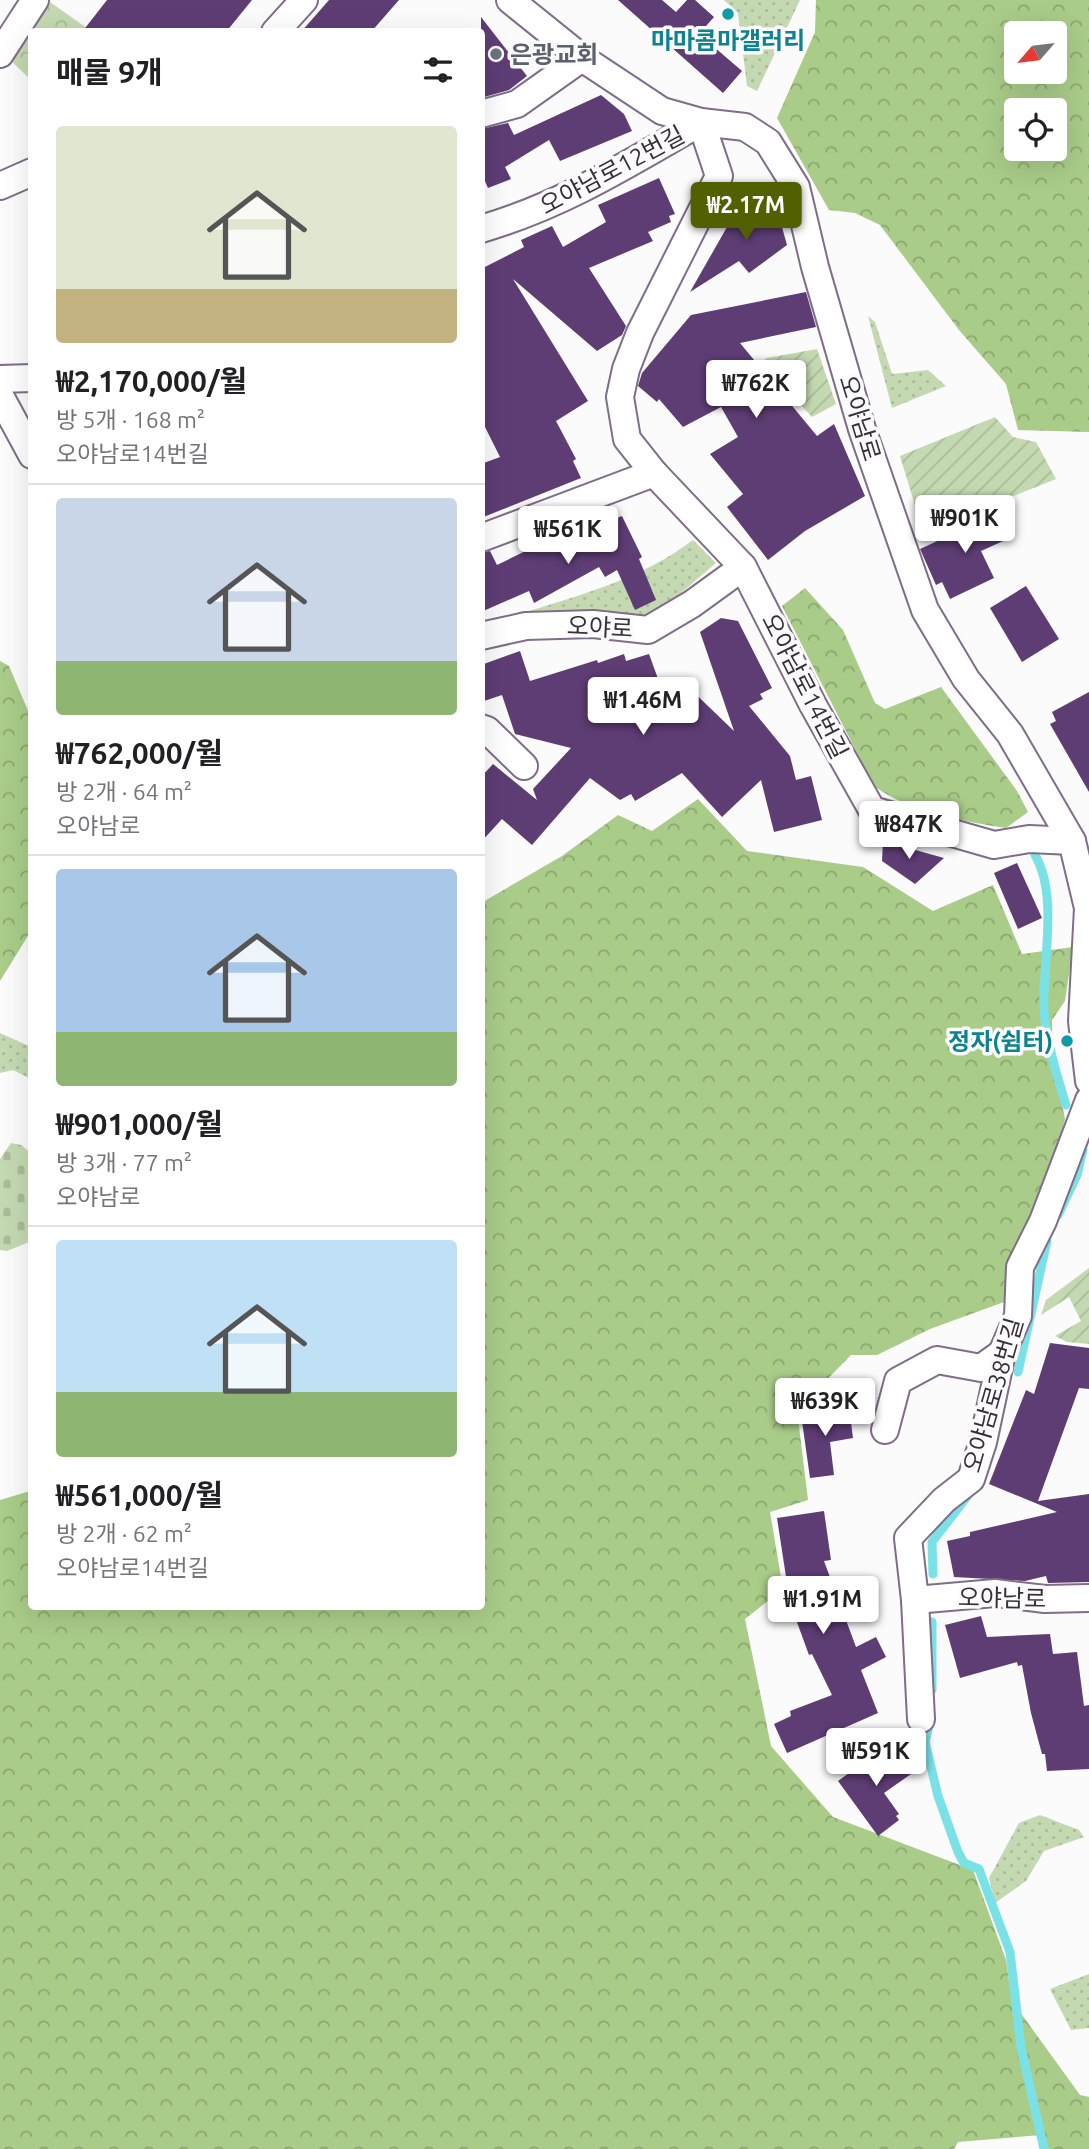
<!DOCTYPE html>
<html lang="ko">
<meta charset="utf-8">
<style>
:root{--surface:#fff;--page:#f6f6f6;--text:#202124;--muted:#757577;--line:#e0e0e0;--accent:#536000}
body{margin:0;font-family:Ubuntu,"Noto Sans KR",sans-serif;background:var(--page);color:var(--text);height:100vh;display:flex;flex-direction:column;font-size:26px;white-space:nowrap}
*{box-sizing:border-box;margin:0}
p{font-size:23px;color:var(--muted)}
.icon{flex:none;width:38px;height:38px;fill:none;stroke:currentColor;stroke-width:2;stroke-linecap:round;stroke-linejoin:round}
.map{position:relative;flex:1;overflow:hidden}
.panel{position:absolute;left:28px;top:28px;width:457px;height:1582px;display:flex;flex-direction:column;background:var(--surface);border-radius:7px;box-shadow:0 7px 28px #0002}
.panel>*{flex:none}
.needle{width:46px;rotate:242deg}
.fabs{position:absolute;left:1004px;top:21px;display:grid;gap:14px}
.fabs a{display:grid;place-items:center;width:63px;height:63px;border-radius:7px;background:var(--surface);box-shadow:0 7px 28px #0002;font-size:35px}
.price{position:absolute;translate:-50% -60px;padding:0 16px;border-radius:7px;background:#fff;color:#222;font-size:23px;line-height:46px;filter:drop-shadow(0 2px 4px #0008)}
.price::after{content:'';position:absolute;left:50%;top:42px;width:21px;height:16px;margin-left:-10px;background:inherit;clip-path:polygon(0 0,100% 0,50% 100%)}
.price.current{background:var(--accent);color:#fff}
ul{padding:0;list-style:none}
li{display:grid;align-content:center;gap:14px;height:371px;padding:0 28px}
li+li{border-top:2px solid var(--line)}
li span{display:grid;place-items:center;height:217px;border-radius:7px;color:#555}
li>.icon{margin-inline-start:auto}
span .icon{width:126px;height:126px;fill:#fffc;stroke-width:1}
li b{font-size:30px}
h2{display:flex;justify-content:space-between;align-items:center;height:84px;padding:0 28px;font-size:30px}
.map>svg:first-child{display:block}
.grass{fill:url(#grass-dots)}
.forest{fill:url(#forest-crowns);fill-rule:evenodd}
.cemetery{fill:url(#cemetery-stones)}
.park{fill:url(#park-crowns)}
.garden{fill:url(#garden-furrows)}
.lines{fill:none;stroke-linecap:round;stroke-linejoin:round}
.stream{stroke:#7ae2e7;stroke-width:9}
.building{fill:#5e3d75}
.minor-casing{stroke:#806d89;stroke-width:30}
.minor{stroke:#fff;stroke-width:26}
.culture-dot{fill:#0f9aa8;stroke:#fbfbfb;stroke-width:2.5}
.worship-dot{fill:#6b7280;stroke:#fbfbfb;stroke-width:2.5}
.labels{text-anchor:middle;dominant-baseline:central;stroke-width:7;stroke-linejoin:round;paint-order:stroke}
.culture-label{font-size:24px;font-weight:bold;fill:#0d838f;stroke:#fbfbfb}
.worship-label{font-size:24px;font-weight:bold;fill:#5b616d;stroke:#fbfbfb;text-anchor:start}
.street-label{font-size:24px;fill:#382f3c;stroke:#fbfbfb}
</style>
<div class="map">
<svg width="1089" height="2149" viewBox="0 0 1089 2149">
<defs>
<pattern id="grass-dots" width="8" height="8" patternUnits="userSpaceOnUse" patternTransform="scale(1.75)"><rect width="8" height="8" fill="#c4d9b1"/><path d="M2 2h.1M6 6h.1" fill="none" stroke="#a9bb99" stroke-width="1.8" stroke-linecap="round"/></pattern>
<pattern id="forest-crowns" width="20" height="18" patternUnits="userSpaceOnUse" patternTransform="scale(1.75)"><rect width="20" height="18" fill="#a9cc89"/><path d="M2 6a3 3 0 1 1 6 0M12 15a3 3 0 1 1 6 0" fill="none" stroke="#8ba671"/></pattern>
<pattern id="cemetery-stones" width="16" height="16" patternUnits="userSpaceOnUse" patternTransform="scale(1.75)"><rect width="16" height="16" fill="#c4d9b1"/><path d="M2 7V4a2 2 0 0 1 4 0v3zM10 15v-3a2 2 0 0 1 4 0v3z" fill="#a9bb99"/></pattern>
<pattern id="park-crowns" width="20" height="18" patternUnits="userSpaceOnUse" patternTransform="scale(1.75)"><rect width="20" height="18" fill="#c4d9b1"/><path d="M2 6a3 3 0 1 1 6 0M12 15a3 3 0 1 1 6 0" fill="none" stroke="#a9bb99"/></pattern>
<pattern id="garden-furrows" width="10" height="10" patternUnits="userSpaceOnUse" patternTransform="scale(1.75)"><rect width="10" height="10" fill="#c4d9b1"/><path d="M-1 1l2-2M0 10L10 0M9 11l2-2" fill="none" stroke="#a9bb99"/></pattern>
</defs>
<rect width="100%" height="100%" fill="#fbfbfb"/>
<g class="grass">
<polygon points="724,0 800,0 757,91 747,86 738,13"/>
<polygon points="868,316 875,322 892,374 928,370 946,386 892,408"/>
<path d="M693,540L716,563L653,617L526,612C584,594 643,578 693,540Z"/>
<polygon points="0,1033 31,1047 31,1079 13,1070 0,1073"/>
<polygon points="1040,1815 1079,1830 1084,1837 1044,1851 1026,1881 995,1903 989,1878 1019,1823"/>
<polygon points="1089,1974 1089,2028 1071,2030 1050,1989"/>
</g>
<g class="forest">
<path d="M816,0H1089V432L1018,430L1006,384L959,330L880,225L855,213L829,210L777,118L815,32ZM1055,33V72H1017V33ZM1055,110V149H1017V110Z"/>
<path d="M805,588L843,630L875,703L885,709L941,687L1017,791L1028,812L1006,828C966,822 907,811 874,786L782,606Z"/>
<polygon points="0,661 9,666 32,720 31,931 0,981"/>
<polygon points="698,799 747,851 863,867 933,911 993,885 1022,954 1073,947 1065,1001 1052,1020 1053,1059 1065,1119 1050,1181 1004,1302 930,1329 877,1355 851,1355 797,1410 808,1500 770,1512 783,1589 745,1619 771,1746 833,1817 973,1870 1006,1960 1012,2001 1080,2095 1089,2097 1089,2149 1046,2149 1041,2135 958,2142 954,2149 0,2149 0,1500 30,1491 31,1483 32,1606 481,1606 481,903 562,856 618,815 652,831"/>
</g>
<polygon class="cemetery" points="11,1143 21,1145 31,1153 32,1241 7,1251 0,1250 0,1159"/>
<polygon class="park" points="50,2 91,31 32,32 31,80 11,61"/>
<g class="garden">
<polygon points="817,349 836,404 812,417 761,362 767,358"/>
<polygon points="995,417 1013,437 1036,442 1056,479 923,532 900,456"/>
<polygon points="1089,1268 1089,1344 1067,1342 1055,1336 1081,1321 1069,1297 1041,1315 1046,1300"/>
</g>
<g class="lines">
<g class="stream">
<path d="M1035,855C1059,896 1042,964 1044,1010C1046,1040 1057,1076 1066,1105"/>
<polyline points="1058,1215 1077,1175 1083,1150"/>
<polyline points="1018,1372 1047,1241"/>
<polyline points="933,1574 932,1542 969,1494"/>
<polyline points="932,1690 932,1622"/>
<polyline points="931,1718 925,1742 938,1796 958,1852 964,1863 979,1869 1010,1952 1021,2047 1044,2149"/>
</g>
</g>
<g class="building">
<polygon points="107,0 252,0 226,32 82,32"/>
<polygon points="329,0 399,0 371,32 301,32"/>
<polygon points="618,0 662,0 676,12 687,0 695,0 714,17 699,34 742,71 723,93"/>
<polygon points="481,17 527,76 509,90 481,98"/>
<polygon points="601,95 624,114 632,131 560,161 549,140 505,167 511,179 488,188 484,179 481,181 481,129 508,123 514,135"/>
<polygon points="659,178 675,214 669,216 671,222 648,232 653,241 589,268 626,326 622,335 597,351 513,279 588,401 556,421 576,459 573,461 581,478 481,518 481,464 500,457 481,419 481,269 524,247 521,240 552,226 563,247 606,222 598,205"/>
<polygon points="766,201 778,213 787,245 749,273 739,261 690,292 731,220"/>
<polygon points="806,292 816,327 740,343 817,436 834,424 865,496 805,531 768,560 727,507 743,494 710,454 738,437 721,407 683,427 659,399 657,402 638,386 642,373 691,315"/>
<polygon points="1000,512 1012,537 981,551 994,578 950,599 942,582 936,585 920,549"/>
<polygon points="622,516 642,557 639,559 656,600 635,610 617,570 605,577 599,567 534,603 529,591 481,612 481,553 490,551 497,565 544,542 549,552 607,517 609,521"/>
<polygon points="1026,586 1059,639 1022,662 990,608"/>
<polygon points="721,618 738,621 772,688 760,694 763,699 749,706 790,756 796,780 811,776 822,820 774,832 761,780 722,817 682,773 635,801 631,794 620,800 590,778 532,845 502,819 481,842 481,777 493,764 537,800 533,789 571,748 515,734 502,695 481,702 481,665 520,651 530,681 597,660 598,663 624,654 626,661 649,654 665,698 682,681 734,731 700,632"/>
<polygon points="1089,692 1089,792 1050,724 1056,721 1052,712"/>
<polygon points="883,841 944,858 915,884 882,861"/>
<polygon points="1017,863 1042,918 1018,929 994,873"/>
<polygon points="1050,1343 1089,1348 1089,1389 1079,1388 1038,1501 1089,1494 1089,1582 1048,1583 1046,1576 1025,1581 954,1577 947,1541 970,1536 970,1532 1057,1512 989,1484 1026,1390 1034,1394"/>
<polygon points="849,1407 853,1438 830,1442 834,1475 810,1478 801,1414"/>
<polygon points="824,1511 831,1560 824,1561 856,1647 876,1637 886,1657 861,1670 878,1713 787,1753 774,1724 791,1716 790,1711 832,1695 812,1654 809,1655 790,1603 777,1518"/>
<polygon points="981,1616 987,1637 1050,1634 1053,1654 1077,1652 1084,1706 1089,1705 1089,1769 1047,1771 1045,1754 1042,1754 1031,1713 1022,1665 1018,1666 1017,1662 960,1678 945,1625"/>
<polygon points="889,1744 911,1774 884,1793 899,1814 896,1816 899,1820 878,1836 838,1781"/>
</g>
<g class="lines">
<defs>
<g id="minor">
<polyline points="510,0 582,58 662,111 701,122 745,127 768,142 796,187 815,267 862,429 925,610 966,679 1010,734 1072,841 1088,908 1082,1021 1089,1081"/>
<polyline points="275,32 304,0"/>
<polyline points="0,54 35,0"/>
<polyline points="481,114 517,104 582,58"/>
<polyline points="0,186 32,172"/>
<path d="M481,229C563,205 628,164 701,122L719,176L640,333L626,369L620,397L627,439L654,473L743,567L813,705L872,810L994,845L1029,839L1072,841"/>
<polyline points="0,379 32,378"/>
<polyline points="0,396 32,455"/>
<polyline points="481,538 654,473"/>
<polyline points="481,636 526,626 593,624 648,630 692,604 743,567"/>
<polyline points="481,728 487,730 524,766"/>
<polyline points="885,1430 898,1381 937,1360 981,1368 1002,1353"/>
<polyline points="915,1600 995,1593 1045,1599 1089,1598"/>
<polyline points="921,1719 915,1600 908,1538 944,1500 971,1479 983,1442 1002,1353 1018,1316 1020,1267 1043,1221 1089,1100"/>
</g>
</defs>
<use href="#minor" class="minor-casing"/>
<use href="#minor" class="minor"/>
</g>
<g class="culture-dot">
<circle cx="728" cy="14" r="7"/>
<circle cx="1067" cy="1041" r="7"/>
</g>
<circle class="worship-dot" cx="496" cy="54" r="7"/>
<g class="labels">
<g class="culture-label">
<text x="728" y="40">마마콤마갤러리</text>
<text x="1053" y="1041" text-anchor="end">정자(쉼터)</text>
</g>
<g class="worship-label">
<text x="510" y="54">은광교회</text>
</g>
<g class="street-label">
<text transform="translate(612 170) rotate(-28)">오야남로12번길</text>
<text transform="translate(860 418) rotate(73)">오야남로</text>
<text transform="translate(600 627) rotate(3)">오야로</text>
<text transform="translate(805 686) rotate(63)">오야남로14번길</text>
<text transform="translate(993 1395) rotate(-74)">오야남로38번길</text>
<text transform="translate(1002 1598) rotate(1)">오야남로</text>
</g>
</g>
</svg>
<div class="fabs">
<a><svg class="needle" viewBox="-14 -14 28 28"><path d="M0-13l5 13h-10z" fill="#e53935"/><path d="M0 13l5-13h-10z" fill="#757577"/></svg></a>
<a><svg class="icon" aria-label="locate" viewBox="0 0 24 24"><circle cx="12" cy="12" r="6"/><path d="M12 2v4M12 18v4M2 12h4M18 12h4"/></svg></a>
</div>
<b class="price current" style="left:746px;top:242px">₩2.17M</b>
<b class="price" style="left:756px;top:420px">₩762K</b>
<b class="price" style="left:965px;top:555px">₩901K</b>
<b class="price" style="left:568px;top:566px">₩561K</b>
<b class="price" style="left:643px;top:737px">₩1.46M</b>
<b class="price" style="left:909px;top:861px">₩847K</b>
<b class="price" style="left:825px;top:1438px">₩639K</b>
<b class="price" style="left:823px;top:1636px">₩1.91M</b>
<b class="price" style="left:876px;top:1788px">₩591K</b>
<section class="panel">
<h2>매물 9개<svg class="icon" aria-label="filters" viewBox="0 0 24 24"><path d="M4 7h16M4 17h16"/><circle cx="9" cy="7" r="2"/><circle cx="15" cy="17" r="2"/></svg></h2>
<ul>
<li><span style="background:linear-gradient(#dfe7d0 75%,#c2b280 0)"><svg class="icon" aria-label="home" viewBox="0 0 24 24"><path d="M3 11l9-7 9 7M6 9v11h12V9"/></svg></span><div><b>₩2,170,000/월</b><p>방 5개 · 168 m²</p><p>오야남로14번길</p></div></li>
<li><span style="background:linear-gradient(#c9d6e8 75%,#8fb573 0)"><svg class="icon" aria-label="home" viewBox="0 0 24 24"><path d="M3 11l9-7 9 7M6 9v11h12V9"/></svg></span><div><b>₩762,000/월</b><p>방 2개 · 64 m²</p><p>오야남로</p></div></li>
<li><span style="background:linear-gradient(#a9c7e8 75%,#8fb573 0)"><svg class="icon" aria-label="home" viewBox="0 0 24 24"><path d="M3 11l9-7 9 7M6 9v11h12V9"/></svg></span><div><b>₩901,000/월</b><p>방 3개 · 77 m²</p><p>오야남로</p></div></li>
<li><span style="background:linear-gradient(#bfe0f5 70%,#8fb573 0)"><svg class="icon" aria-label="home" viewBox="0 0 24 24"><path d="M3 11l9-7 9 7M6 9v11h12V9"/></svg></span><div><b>₩561,000/월</b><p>방 2개 · 62 m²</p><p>오야남로14번길</p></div></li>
</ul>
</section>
</div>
